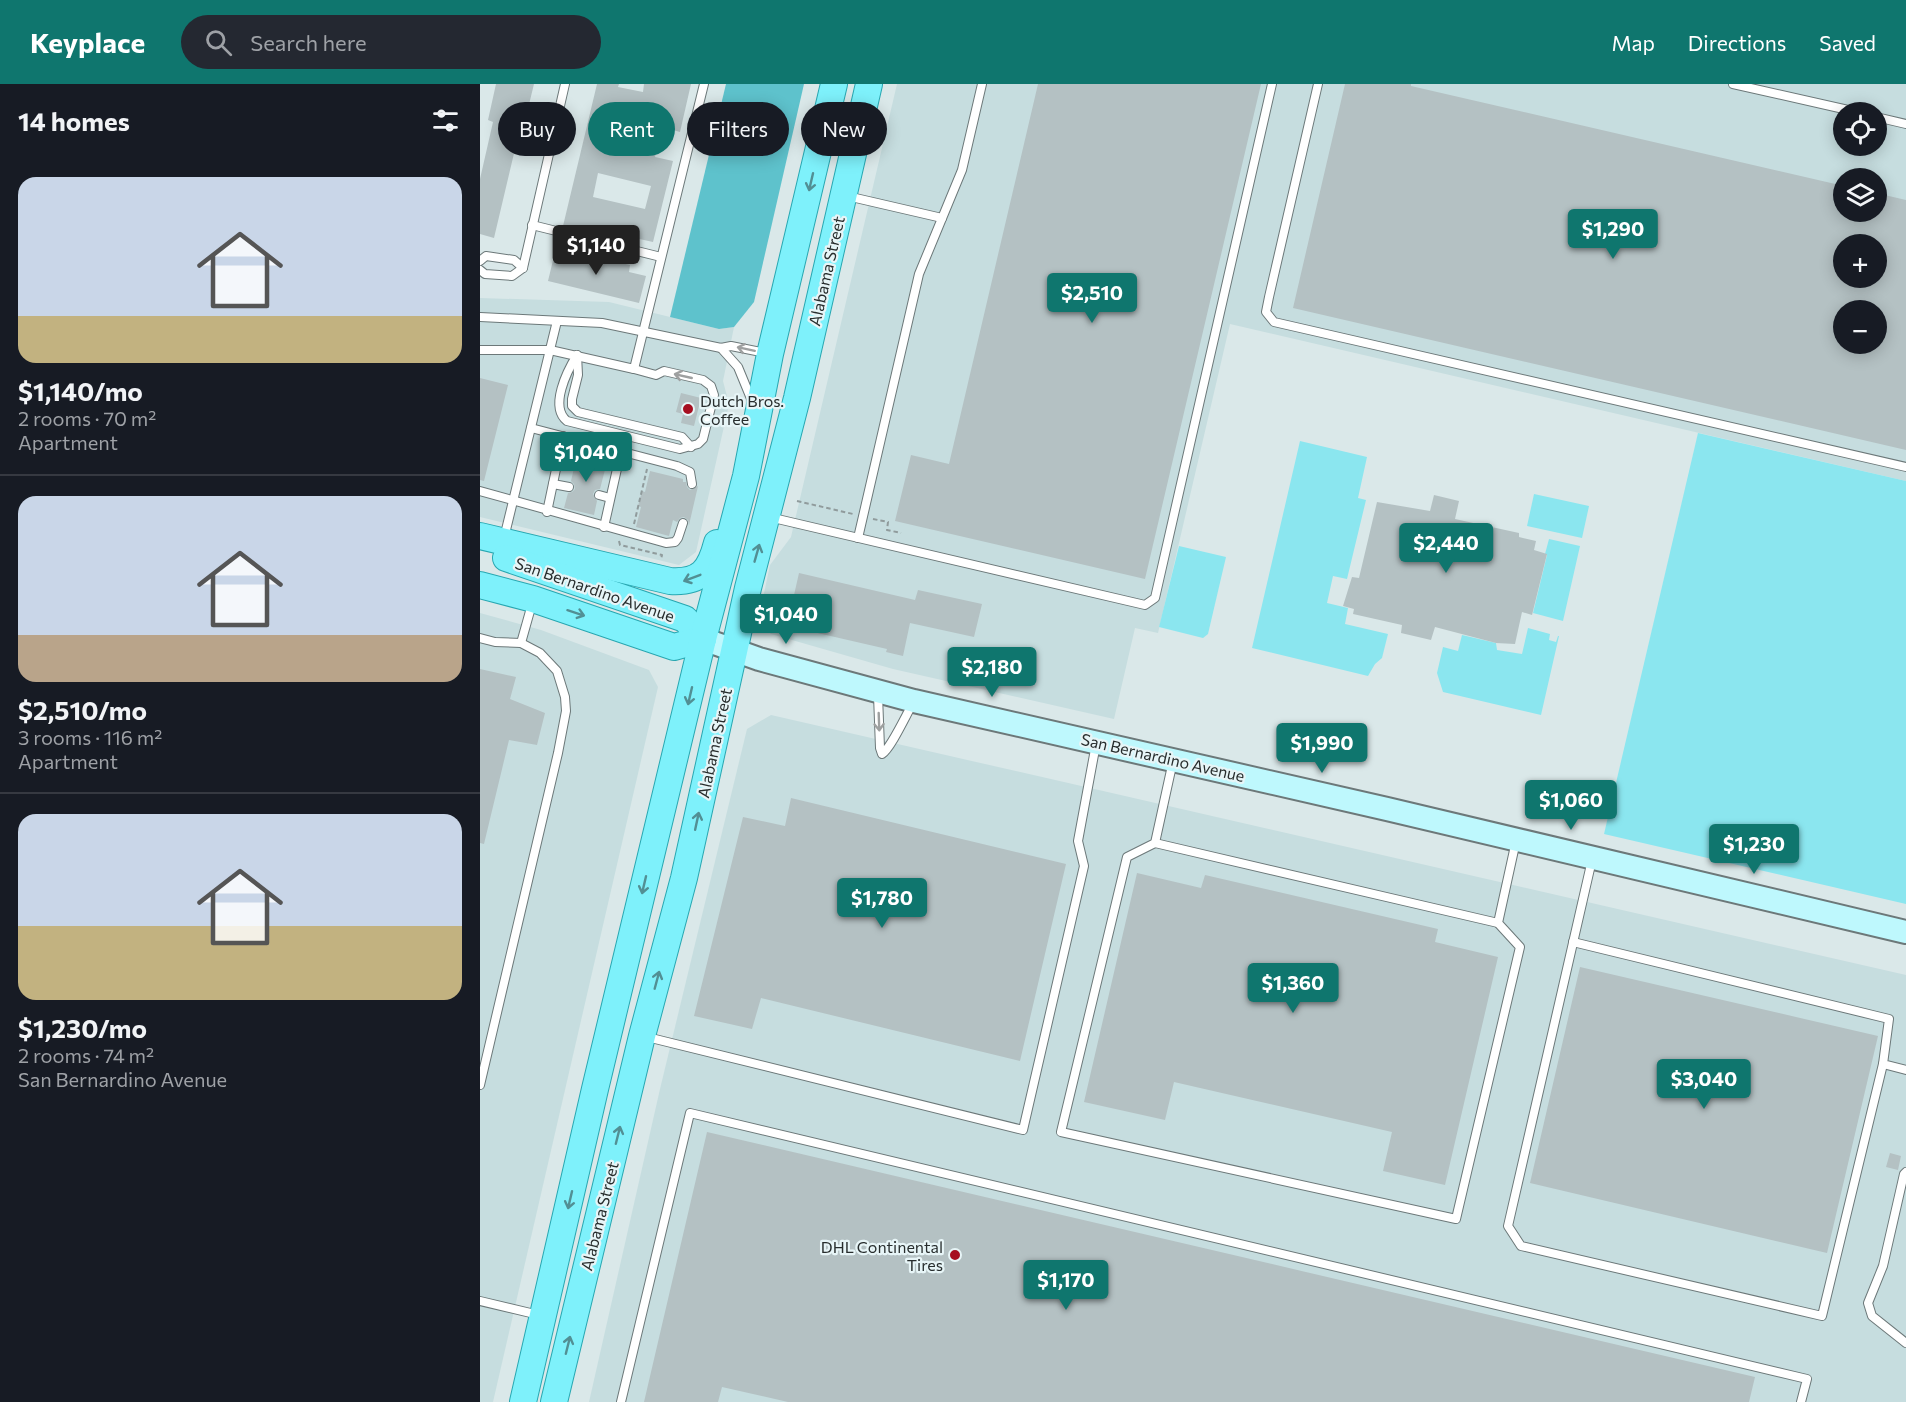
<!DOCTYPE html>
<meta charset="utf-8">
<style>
:root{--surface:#171b24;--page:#242831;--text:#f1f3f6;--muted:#9ea1a6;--line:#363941;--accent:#0f766e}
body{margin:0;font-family:Commissioner,sans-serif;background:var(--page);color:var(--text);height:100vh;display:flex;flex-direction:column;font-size:22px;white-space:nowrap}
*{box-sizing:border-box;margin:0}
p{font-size:20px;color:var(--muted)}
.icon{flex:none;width:33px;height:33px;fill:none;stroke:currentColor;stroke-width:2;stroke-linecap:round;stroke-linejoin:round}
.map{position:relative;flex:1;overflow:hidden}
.panel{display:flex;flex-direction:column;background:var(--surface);width:480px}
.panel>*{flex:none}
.guide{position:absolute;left:18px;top:18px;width:570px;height:54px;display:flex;gap:12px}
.fabs{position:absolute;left:1353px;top:18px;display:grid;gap:12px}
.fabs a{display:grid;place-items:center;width:54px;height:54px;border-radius:50%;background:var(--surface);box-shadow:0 3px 15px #0003;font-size:30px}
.price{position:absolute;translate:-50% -51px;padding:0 14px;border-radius:6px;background:var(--accent);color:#fff;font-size:20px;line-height:39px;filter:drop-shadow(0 2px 3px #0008)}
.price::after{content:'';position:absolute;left:50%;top:36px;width:18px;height:14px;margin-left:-9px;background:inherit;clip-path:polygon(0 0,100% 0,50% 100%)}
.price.active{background:#222;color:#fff}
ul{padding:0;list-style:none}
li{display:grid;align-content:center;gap:12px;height:318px;padding:0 18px}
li+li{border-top:2px solid var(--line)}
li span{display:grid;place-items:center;height:186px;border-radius:18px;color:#555}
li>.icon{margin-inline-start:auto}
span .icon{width:108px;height:108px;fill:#fffc;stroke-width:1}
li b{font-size:26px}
h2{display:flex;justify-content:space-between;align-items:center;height:72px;padding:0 18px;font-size:26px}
.tag{padding:0 21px;border-radius:27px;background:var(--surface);box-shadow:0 3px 15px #0003;font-size:21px;line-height:54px}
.tag.active{background:var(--accent);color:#fff}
header{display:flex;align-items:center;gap:36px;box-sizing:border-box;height:84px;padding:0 30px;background:var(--accent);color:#fff}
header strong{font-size:28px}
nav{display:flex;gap:33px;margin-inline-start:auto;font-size:21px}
.search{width:420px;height:54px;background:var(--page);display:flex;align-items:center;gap:15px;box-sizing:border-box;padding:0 21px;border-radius:33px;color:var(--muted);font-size:22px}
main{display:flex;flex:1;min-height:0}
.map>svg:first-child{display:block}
.built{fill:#c6dddf;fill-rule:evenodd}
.green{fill:#8be6ef}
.water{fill:#5ec2cc}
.building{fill:#b4c1c3;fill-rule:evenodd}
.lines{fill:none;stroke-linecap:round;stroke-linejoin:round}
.service-casing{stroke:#6c7879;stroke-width:10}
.secondary-casing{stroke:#6c7879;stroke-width:26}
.primary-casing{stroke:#28a7b1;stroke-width:28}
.path{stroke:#909b9c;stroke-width:2;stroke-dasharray:4.5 3;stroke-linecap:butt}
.service{stroke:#fff;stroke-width:8}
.secondary{stroke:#bef8fd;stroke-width:22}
.primary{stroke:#7ef1fb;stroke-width:26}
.oneway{stroke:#528f94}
.oneway2{stroke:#9ea0a0}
.poi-dot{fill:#a60e20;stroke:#e7f5f7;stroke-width:2}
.labels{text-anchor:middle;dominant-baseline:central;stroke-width:4.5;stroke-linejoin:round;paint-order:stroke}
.street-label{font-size:16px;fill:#272d2d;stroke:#e7f5f7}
.poi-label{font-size:16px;fill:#272d2d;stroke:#e7f5f7;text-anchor:start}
</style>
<header>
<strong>Keyplace</strong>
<div class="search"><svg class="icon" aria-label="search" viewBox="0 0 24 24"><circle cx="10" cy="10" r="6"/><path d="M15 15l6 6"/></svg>Search here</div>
<nav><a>Map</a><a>Directions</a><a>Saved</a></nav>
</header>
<main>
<section class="panel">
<h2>14 homes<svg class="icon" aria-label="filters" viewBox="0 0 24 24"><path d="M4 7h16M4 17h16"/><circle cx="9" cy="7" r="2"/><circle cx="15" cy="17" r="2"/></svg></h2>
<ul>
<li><span style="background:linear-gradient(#c9d6e8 75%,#c2b280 0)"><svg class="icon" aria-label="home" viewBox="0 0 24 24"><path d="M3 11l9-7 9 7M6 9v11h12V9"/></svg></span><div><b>$1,140/mo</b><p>2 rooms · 70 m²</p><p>Apartment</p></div></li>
<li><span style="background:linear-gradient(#c9d6e8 75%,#b9a48a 0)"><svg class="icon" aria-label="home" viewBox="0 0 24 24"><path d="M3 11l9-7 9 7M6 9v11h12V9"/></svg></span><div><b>$2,510/mo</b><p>3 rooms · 116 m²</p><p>Apartment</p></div></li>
<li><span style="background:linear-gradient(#c9d6e8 60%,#c2b280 0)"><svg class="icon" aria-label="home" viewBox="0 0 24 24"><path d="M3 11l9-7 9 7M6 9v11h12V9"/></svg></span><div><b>$1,230/mo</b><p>2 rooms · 74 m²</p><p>San Bernardino Avenue</p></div></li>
</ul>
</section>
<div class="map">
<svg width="1426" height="1318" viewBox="0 0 1426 1318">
<rect width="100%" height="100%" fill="#dae8e9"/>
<g class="built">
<path d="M417,0H1426V397L750,240L678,549L655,544L634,635L413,585L291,550L283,542L279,533L290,481L311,453ZM1364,28H1396V62H1364ZM1364,94H1396V128H1364ZM1364,160H1396V194H1364ZM1364,226H1396V260H1364Z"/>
<polygon points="0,214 129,218 239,245 254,243 243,297 249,320 216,468 199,481 0,433"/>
<polygon points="0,529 61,546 169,586 178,603 13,1318 0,1318"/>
<polygon points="291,631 1426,891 1426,1318 109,1318 180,1005 267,645"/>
</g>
<g class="green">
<polygon points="1218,349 1426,397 1426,820 1124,750"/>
<polygon points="820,357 887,373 878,414 886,416 867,495 853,492 847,519 868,524 865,540 908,550 902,574 895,580 888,592 772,564"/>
<polygon points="1054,410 1109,422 1102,454 1047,442"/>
<polygon points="1069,455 1100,462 1083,537 1053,529 1067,471 1065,470"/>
<polygon points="699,462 746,473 728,550 723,554 679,543"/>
<polygon points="1048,544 1070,550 1069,556 1076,558 1078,552 1079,552 1061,631 963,608 957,589 963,563 978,567 982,551 1016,559 1017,566 1042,570"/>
</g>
<polygon class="water" points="246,0 324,0 274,218 254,243 239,245 190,233"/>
<g class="building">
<polygon points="16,0 54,0 43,45 40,44 14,154 0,150 0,95 13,38 8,36"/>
<path d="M117,0H139L138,3L163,8L164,0H211L200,48L182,43L175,73L193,77L173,158L155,154L154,159L83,142ZM118,89L171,102L165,125L113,113Z"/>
<polygon points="558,0 781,0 665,495 415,437 431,371 469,380"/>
<path d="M865,0H931V2L1364,102V128H1396V109L1426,116V366L813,224ZM1364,160H1396V194H1364ZM1364,226H1396V260H1364Z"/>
<polygon points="76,164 150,181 149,188 166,192 159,219 68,197"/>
<polygon points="0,294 28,301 4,397 0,396"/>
<polygon points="201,309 221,314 214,342 201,339 203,330 196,328"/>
<polygon points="98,367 128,374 120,405 115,406 113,410 117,417 114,431 84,424 88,409 92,408 95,405 94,400 91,397 94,384 99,383 101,379 97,372"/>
<polygon points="170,387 203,395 203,398 206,398 207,403 210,406 218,402 209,441 208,436 204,433 200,434 197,438 193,436 189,452 156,443 161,423 158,422 162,407 165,408"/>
<polygon points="954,411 979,417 975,435 1039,449 1039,453 1056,457 1054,466 1067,470 1052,531 1042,528 1035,560 1016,559 955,543 951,556 921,549 922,541 873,530 874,525 863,522 872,493 879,494 897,418 950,427"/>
<polygon points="319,489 435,516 438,506 502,520 494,553 430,539 423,572 406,568 407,565 307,542"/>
<polygon points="0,585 36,593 30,615 65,629 57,661 29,656 4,760 0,759"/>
<polygon points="311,714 586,780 540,977 281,914 272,945 214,932 263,733 305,742"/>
<polygon points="657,789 721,804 725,791 958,845 955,858 1018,873 965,1101 903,1087 912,1048 694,998 685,1036 604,1018"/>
<polygon points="1100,883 1398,952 1347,1169 1050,1099"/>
<polygon points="227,1048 1275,1293 1269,1318 308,1318 242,1303 238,1318 164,1318"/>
<polygon points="1410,1069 1421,1072 1418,1086 1406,1083"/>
</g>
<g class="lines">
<defs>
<g id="service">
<polyline points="838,0 789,213 786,228 794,238 1426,383"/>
<polyline points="1253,0 1377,28"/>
<polyline points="1396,33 1426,40"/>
<polyline points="367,112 462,134"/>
<polyline points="52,141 181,173"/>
<polyline points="0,177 6,172 34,176 43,184 32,192 5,190 0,186"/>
<polyline points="43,184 85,0"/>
<polyline points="0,233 122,239 241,264 251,262 286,269"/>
<polyline points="241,264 258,283 272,317"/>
<polyline points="0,266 70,266 154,285 224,0"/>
<path d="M97,271C87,287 69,323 87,337L200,365L218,360L223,355L234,311L231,302L223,296L184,287L176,291L154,285"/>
<polyline points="97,271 98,291 92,315 92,322 98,328 202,353 211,363"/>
<polyline points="51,344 197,382 210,388 212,400"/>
<polyline points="78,373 95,378"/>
<polyline points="73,400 89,403"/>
<polyline points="0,407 186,459 195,458 198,454 203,439"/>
<polyline points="119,411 130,414"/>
<polyline points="67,428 83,352"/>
<polyline points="289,433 665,521 675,514 792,0"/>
<polyline points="124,443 141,367"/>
<polyline points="24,454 77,237"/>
<polyline points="378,454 439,190 482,86 502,0"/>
<polyline points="0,554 15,558 41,559 60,569 77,587 85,613 86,627 78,669 0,1001"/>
<polyline points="41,559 52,520"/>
<path d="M398,611L400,664L402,670C411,664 426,631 433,619"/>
<polyline points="693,677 675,759 647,773 581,1048 976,1135 1040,863 1018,839 1036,757"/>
<polyline points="675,759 1018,839"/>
<polyline points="1112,776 1028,1142 1041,1162 1342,1232 1403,980"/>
<polyline points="1093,858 1409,935 1403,980 1426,986"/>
<polyline points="167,953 543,1046 604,782 598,757 616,660"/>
<polyline points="1426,1088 1424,1090 1403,1182 1388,1219 1392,1232 1426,1259"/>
<polyline points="0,1217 59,1231"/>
<polyline points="141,1318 210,1029 1327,1295 1321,1318"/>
</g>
<polyline id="secondary" points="223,555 279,575 434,617 907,725 1426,848"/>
<g id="primary">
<path d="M0,452L190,497C221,499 230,486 237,459"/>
<polyline points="26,474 205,535 223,555"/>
<polyline points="0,501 53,515 194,563 223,555"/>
<polyline points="43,1318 115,1005 223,555 266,392 290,270 354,0"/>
<polyline points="74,1318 162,952 204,794 268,504 317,314 389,0"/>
</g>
</defs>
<use href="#service" class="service-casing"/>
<use href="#secondary" class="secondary-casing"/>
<use href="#primary" class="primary-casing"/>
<g class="path">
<polyline points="317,417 373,430"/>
<polyline points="393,435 408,438 407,446 421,449"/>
<polyline points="154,440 167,385"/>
<polyline points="139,457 140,461 182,471 181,475"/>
</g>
<use href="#service" class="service"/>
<use href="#secondary" class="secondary"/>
<use href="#primary" class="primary"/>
</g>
<defs><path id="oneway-shaft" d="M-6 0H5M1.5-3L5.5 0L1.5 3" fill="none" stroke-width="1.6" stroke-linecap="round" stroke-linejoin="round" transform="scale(1.5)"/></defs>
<g class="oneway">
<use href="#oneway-shaft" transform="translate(331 98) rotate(103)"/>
<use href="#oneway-shaft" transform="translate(277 469) rotate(-74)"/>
<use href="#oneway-shaft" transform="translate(212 494) rotate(159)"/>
<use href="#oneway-shaft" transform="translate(96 529) rotate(18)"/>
<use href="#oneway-shaft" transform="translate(210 612) rotate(103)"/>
<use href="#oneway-shaft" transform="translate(217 737) rotate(-78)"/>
<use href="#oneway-shaft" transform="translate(164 801) rotate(103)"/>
<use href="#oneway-shaft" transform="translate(177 896) rotate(-75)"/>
<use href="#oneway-shaft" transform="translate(138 1051) rotate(-76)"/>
<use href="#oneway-shaft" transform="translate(90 1116) rotate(103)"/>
<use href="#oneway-shaft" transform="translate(88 1261) rotate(-76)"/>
</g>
<g class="oneway2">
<use href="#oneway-shaft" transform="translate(266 265) rotate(-168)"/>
<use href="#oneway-shaft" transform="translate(203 292) rotate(-167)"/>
<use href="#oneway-shaft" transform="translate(399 638) rotate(88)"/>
</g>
<g class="poi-dot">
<circle cx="208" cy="325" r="6"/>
<circle cx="475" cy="1171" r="6"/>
</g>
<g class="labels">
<g class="street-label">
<text transform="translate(346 187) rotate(-77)">Alabama Street</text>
<text transform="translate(115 505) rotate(19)">San Bernardino Avenue</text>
<text transform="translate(234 659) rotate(-78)">Alabama Street</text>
<text transform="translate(683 673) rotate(13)">San Bernardino Avenue</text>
<text transform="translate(119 1132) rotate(-76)">Alabama Street</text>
</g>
<g class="poi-label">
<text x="220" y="316">Dutch Bros.<tspan x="220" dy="18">Coffee</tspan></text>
<text x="463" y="1162" text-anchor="end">DHL Continental<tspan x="463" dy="18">Tires</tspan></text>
</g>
</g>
</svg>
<div class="fabs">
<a><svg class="icon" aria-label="locate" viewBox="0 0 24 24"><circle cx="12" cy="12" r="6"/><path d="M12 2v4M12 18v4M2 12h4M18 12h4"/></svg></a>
<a><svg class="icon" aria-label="layers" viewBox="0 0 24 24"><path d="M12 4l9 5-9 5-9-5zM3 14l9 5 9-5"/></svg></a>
<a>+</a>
<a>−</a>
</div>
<b class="price" style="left:1133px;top:176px">$1,290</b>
<b class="price active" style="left:116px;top:192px">$1,140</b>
<b class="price" style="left:612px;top:240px">$2,510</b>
<b class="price" style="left:106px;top:399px">$1,040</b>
<b class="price" style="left:966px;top:490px">$2,440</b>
<b class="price" style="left:306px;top:561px">$1,040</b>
<b class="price" style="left:512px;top:614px">$2,180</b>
<b class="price" style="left:842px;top:690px">$1,990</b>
<b class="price" style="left:1091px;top:747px">$1,060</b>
<b class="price" style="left:1274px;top:791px">$1,230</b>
<b class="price" style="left:402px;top:845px">$1,780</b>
<b class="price" style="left:813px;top:930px">$1,360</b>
<b class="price" style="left:1224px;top:1026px">$3,040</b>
<b class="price" style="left:586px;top:1227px">$1,170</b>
<div class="guide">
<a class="tag">Buy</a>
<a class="tag active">Rent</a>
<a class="tag">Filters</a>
<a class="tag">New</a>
</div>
</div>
</main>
